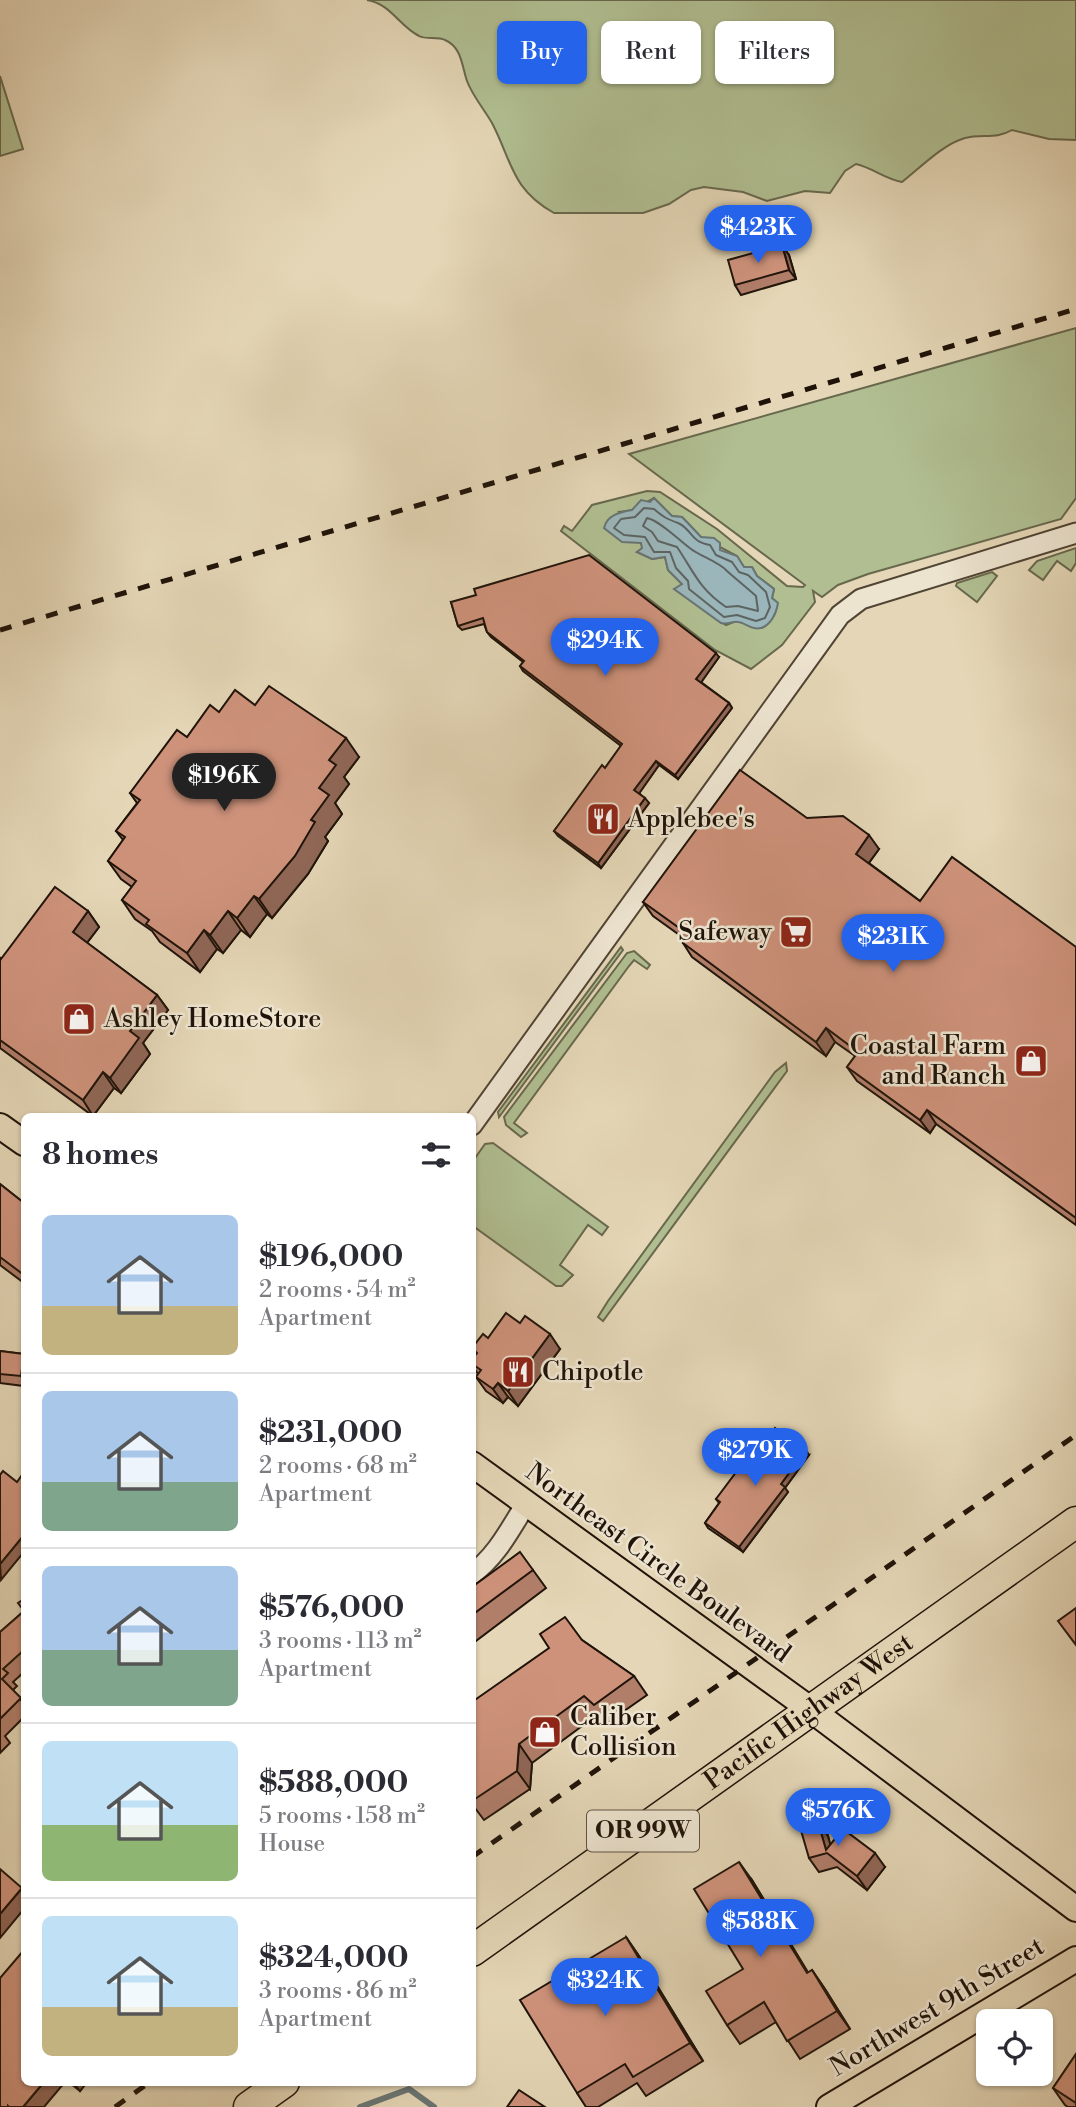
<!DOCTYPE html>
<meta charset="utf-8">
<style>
:root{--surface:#fff;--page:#f2f2f3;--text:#2b2b33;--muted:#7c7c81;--line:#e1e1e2;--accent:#2563eb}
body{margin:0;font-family:"Libre Bodoni",serif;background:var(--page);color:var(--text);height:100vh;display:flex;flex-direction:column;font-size:26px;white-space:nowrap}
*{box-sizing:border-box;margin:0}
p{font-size:23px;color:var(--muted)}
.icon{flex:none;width:38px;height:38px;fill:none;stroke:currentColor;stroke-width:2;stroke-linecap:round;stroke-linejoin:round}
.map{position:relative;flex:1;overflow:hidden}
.details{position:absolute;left:21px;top:1113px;width:455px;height:973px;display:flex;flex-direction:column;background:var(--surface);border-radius:10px;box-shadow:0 2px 5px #0004}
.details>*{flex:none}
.top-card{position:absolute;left:497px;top:21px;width:472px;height:63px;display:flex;gap:14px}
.tools{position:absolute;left:976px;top:2009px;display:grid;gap:14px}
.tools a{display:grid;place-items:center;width:77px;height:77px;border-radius:10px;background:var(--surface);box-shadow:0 2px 5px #0004;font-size:35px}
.price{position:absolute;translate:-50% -60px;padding:0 16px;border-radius:24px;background:var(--accent);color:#fff;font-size:23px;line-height:46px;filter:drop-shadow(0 2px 4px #0008)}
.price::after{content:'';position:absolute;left:50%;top:42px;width:21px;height:16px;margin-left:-10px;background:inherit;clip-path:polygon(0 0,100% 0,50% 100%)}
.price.current{background:#222;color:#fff}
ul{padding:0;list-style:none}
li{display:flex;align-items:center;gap:21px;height:175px;padding:0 21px}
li+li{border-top:2px solid var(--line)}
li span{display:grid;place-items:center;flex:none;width:196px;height:140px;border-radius:10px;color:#555}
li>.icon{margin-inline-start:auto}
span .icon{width:84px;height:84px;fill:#fffc;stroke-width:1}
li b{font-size:30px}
h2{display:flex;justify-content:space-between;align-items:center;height:84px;padding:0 21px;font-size:30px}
.tag{padding:0 24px;border-radius:10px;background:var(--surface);box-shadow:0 2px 5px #0004;font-size:24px;line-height:63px}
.tag.current{background:var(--accent);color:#fff}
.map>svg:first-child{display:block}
.green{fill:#b0be91;stroke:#68684d;stroke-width:2;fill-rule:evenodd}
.water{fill:#9bb6ba;stroke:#697573;stroke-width:2}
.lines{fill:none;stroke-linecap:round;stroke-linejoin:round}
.shore{stroke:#5d6462;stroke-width:2}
.stream{stroke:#697573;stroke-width:6}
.minor-casing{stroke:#504434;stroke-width:23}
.major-casing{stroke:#1f1309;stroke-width:28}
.highway-casing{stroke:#1f1309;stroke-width:33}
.minor{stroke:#ede4d0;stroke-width:19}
.major{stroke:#e4d6b6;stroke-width:24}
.highway{stroke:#e4d6b6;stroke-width:30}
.rail{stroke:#1f1309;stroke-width:5;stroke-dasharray:12 12;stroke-linecap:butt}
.wall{fill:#b17e6a;stroke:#1f1309;stroke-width:2}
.shaded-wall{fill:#906656;stroke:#1f1309;stroke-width:2}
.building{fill:#ce927b;stroke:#1f1309;stroke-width:2}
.labels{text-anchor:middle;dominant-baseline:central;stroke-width:5;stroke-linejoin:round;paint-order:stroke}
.shield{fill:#ede4d0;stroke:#5d5245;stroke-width:2}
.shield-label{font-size:24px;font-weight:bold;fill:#1f1309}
.poi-label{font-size:26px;fill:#1f1309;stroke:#ede4d0;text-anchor:start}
.street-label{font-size:26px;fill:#1f1309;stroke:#ede4d0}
</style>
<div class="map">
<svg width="1076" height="2107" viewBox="0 0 1076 2107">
<rect width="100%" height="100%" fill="#e4d6b6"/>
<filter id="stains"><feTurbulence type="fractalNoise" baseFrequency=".00286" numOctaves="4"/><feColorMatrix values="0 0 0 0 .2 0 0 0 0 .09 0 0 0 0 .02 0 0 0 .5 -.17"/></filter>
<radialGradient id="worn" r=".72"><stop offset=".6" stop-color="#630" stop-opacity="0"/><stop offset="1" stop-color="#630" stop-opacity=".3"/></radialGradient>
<g class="green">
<path d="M367,0H1076V140L1049,139L1012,130C995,140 982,133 965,138C943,144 920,168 902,182C885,179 873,168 856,164L845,171L830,193L805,191L767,201L743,192L704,187L691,190L669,204L643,213H554C511,189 512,161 492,123C484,109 472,95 467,81C462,67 462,47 445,40C438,36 426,40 419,36C399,26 391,4 367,0Z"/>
<polygon points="0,76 23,149 0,156"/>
<path d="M1076,328V498L1061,519L868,574L838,585L822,597L813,591L815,602L782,645L751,669L715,650L561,531L564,526L572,531L592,505L647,491L660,492L717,529L787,586L803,587L805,585L629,454ZM654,498L672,516L682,517L701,537L737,556L744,567H752L757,576L774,589L772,598L777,603C777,614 771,622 762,628L736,621L726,625L675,589L682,587V584L668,570L665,557L652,559L637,552L643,548L641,543L619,512L633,510Z"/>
<polygon points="1076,548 1076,563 1071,571 1057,561 1043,580 1029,570 1037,561"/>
<polygon points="992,572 997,576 977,602 956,586 957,583"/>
<polygon points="621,947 623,950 499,1117 498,1112"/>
<polygon points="634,951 650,965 647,969 634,960 629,966 514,1123 527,1133 521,1137 506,1125 504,1117 627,953"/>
<polygon points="786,1063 787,1071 603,1321 598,1317 608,1301 775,1072"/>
<polygon points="493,1143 608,1227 602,1235 588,1225 560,1265 573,1275 562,1286 556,1286 473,1226 473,1161 485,1144"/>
</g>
<path class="water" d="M654,498L672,516L682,517L701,537L714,538L720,543V550L737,556L744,567H752L757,576L774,589L772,598L778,603C776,615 768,631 754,628C748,627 743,622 738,622C732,621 728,625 721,623L674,589L682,584L668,570L665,557L652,559L637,552L642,548L641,543L622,542L604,528C607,515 620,512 632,510L641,500L650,502Z"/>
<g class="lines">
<g class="shore">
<path d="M644,508L654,509C663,517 667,519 678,523C692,529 690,542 710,545L716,555L732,562L739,572L748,575L766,592L770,607L765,618L756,621L737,615L724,617L689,589L688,581L676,568L670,552H654L645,537L624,535L614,528L621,519L635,517Z"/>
<path d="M647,518C659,520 680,541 691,549C700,556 719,562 727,571C737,580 746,587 756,596L758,611L738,606L726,607C699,589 694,572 677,547L658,541L652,532L643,526Z"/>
</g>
<polyline class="stream" points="360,2107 409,2089 434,2107"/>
<defs>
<g id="minor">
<polyline points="472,1125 840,615 861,599 1076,533"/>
<path d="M472,1574C497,1556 510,1529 526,1504"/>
</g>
<g id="major">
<polyline points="0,1126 24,1143"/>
<polyline points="472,1464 810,1709 1076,1909"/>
<polyline points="829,2107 1076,1959"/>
</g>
<g id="highway">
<path id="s1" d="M472,1951L1076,1522"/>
<polyline points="249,2107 284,2082"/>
</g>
</defs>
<use href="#minor" class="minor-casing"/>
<use href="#major" class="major-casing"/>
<use href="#highway" class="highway-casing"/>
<use href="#minor" class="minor"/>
<use href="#major" class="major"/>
<use href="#highway" class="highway"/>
<g class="rail">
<polyline points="0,630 1076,309"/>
<polyline points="472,1857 1076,1435"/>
<polyline points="115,2107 150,2082"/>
</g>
</g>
<g class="wall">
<polygon points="789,255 796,279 741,295 735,285"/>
<polygon points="451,602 719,657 701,682 729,703 732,708 678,779 659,765 639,793 649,803 601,868 558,836 554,831 605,768 621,746 523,671 520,666 523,662 491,637 487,632 484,624 462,630 458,626"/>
<polygon points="255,705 359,757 344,777 349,784 335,803 342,814 325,837 328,841 308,874 272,918 267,914 250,937 241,930 223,953 217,949 200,972 160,942 152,931 135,919 122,900 132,887 121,879 108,861 123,840 116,831 137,803 130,793 187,737 219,712"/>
<polygon points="807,818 879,849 869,863 920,901 1076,947 1076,1225 936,1124 930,1133 857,1081 847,1067 855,1056 835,1042 826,1056 692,957 683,943 685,939 653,916 643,902"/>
<polygon points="88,911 99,927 87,943 157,995 168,1010 143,1043 150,1054 121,1093 114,1088 93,1116 0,1048 0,958 1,959"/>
<polygon points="0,1184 24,1203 24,1283 0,1265"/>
<polygon points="520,1323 560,1349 518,1406 508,1397 503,1403 486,1391 476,1377 478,1374 472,1365 472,1359 476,1354 472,1350 488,1338"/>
<polygon points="0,1351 24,1354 24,1386 0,1383"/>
<polygon points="809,1455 785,1488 788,1492 743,1552 708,1528 705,1523 719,1503 716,1499 748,1467"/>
<polygon points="533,1570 546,1588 472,1644 472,1587"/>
<polygon points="24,1599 24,1672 13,1682 17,1686 13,1690 24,1704 24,1717 5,1736 10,1743 0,1753 0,1632 24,1611"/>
<polygon points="582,1640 634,1676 647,1695 607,1723 597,1715 532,1763 530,1789 484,1820 472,1804 472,1702"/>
<polygon points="828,1836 830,1845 885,1867 867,1890 837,1867 819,1872 809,1858"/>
<polygon points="752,1880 808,1973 812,1970 825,1989 850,2029 800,2059 776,2022 740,2044 727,2025 743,1969"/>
<polygon points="626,1937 639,1956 703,2061 646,2096 637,2083 598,2107 586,2107 577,2093"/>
<polygon points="1076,2054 1076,2107 1068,2107 1065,2105 1053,2088"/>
<polygon points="69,2082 87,2082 80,2091"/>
</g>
<g class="shaded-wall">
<polygon points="782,245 789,255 796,279 789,270"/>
<polygon points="716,653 719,657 700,684 696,679"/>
<polygon points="729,703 732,708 678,779 675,775"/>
<polygon points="346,738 359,757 344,777 349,784 335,803 342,814 325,837 328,841 308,874 272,918 259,899 311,820 319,788 329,760"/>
<polygon points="656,761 659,765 638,795 634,790"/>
<polygon points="645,798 649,803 601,868 598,863"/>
<polygon points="869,835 879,849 865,868 856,854"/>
<polygon points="254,896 267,914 250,937 237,918"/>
<polygon points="88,911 99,927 83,948 73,932"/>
<polygon points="228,911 241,930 223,953 210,935"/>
<polygon points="204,930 217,949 200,972 187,953"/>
<polygon points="157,995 168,1010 143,1043 150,1054 121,1093 110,1078 130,1031"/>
<polygon points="826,1028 835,1042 826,1056 816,1042"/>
<polygon points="103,1072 114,1088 93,1116 83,1100"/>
<polygon points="927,1110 936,1124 930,1133 920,1120"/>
<polygon points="550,1334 560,1349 518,1406 508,1391"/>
<polygon points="24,1354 24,1381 21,1376"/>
<polygon points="498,1383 508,1397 503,1403 493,1389"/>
<polygon points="806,1450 809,1455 785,1488 788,1492 743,1552 739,1547 781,1484"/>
<polygon points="24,1535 24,1552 1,1580 0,1564"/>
<polygon points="519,1744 532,1763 530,1789 517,1771"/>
<polygon points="818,1822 828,1836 834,1858 826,1850"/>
<polygon points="875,1853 885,1867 867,1890 857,1876"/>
<polygon points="739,1862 752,1880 820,1992 807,1973"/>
<polygon points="22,1888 24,1892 24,1909 0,1938 0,1914"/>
<polygon points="626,1937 639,1956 703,2061 690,2043"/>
<polygon points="812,1970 825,1989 850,2029 837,2011"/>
<polygon points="44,2082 65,2082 44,2107 23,2107"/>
<polygon points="73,2082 87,2082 80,2091"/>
</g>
<g class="building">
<polygon points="782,245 789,270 735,285 728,260"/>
<polygon points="589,555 716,653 696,679 729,703 675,775 656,761 634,790 645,798 598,863 554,831 602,765 605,768 622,744 520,666 524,661 487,632 483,618 458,626 451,602 476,595 474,589"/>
<polygon points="269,686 346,738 329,760 336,765 319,788 329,795 311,820 315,822 295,856 259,899 254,896 237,918 228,911 210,935 204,930 187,953 146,924 149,920 122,900 136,881 108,861 125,837 116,831 140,800 130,793 177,730 187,737 210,705 219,712 235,690 255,705"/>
<polygon points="740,770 807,818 843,816 869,835 856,854 920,901 952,857 1076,947 1076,1218 927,1110 920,1120 847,1067 858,1052 826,1028 816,1042 683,943 689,935 643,902"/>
<polygon points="55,887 88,911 73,932 157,995 130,1031 139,1038 110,1078 103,1072 83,1100 0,1040 0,958 1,959"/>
<polygon points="0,1184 24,1203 24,1255 23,1256 24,1256 24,1275 0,1257"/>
<polygon points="506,1313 520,1323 525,1316 550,1334 508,1391 498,1383 493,1389 476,1377 481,1370 472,1364 472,1359 477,1353 472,1348 483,1334 488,1338"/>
<polygon points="0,1351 24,1354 21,1376 0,1374"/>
<polygon points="775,1428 806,1450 781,1484 785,1487 739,1547 705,1523 720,1502 716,1499 743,1463 748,1467"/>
<polygon points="3,1471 17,1482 22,1475 24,1476 24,1535 0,1564 0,1475"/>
<polygon points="520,1552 533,1570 472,1615 472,1587"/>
<polygon points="24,1599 24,1650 3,1669 8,1673 2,1679 21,1698 0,1719 0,1632 24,1611 18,1603"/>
<polygon points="1076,1608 1076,1645 1058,1621"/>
<polygon points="565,1617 582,1640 634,1676 594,1705 584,1696 519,1744 517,1771 472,1801 472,1702 549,1648 540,1634"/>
<polygon points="818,1822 826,1850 843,1829 875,1853 857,1876 827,1853 809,1858 800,1827"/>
<polygon points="739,1862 807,1973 812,1970 837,2011 787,2041 764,2002 727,2025 706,1991 743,1969 694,1889"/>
<polygon points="0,1869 22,1888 0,1914"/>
<polygon points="626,1937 690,2043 633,2077 625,2064 577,2093 520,2000"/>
<polygon points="24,1950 24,2082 44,2082 23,2107 9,2107 8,2106 8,2107 0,2107 0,1978"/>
<polygon points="1076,2054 1076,2103 1053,2088"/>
<polygon points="519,2090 545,2107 507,2107"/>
</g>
<defs>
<symbol id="restaurant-square" viewBox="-11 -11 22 22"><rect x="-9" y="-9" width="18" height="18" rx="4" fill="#8f2418" stroke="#ede4d0"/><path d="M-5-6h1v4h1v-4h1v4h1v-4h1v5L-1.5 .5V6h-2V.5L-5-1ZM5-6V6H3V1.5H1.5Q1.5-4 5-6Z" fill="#fff"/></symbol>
<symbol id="supermarket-square" viewBox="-11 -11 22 22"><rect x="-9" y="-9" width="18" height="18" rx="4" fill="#8f2418" stroke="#ede4d0"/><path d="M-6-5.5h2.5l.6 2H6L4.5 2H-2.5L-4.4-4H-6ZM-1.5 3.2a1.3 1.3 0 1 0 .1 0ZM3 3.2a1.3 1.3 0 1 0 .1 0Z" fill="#fff"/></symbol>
<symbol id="shop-square" viewBox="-11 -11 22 22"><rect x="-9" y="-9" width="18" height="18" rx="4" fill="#8f2418" stroke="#ede4d0"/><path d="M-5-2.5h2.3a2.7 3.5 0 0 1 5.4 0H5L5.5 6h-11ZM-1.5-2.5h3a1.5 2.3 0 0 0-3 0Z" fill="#fff"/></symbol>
</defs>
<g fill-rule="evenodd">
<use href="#restaurant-square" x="584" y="800" width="38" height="38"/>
<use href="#supermarket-square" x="777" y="913" width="38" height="38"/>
<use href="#shop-square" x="60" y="1000" width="38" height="38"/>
<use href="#shop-square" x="1012" y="1042" width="38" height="38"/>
<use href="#restaurant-square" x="499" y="1353" width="38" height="38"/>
<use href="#shop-square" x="526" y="1713" width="38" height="38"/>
</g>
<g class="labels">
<rect class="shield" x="587" y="1810.5" width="112" height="41" rx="5"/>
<g class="shield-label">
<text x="643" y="1831">OR 99W</text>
</g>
<g class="poi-label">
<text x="628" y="819">Applebee's</text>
<text x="772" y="932" text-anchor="end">Safeway</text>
<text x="104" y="1019">Ashley HomeStore</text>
<text x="1006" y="1046" text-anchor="end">Coastal Farm<tspan x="1006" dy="30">and Ranch</tspan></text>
<text x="542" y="1372">Chipotle</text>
<text x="570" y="1717">Caliber<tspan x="570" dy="30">Collision</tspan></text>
</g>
<g class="street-label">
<text transform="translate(658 1563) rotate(36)">Northeast Circle Boulevard</text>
<text stroke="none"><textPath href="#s1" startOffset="413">Pacific Highway West</textPath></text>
<text transform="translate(937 2007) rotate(-31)">Northwest 9th Street</text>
</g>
</g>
<rect width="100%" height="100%" filter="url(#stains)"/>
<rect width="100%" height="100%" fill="url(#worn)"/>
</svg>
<div class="tools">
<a><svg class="icon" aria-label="locate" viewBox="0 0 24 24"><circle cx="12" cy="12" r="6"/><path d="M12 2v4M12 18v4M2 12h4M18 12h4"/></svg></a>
</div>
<b class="price" style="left:758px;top:265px">$423K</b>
<b class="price" style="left:605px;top:678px">$294K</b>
<b class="price current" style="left:224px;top:813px">$196K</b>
<b class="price" style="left:893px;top:974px">$231K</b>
<b class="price" style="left:755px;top:1488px">$279K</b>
<b class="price" style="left:838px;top:1848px">$576K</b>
<b class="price" style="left:760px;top:1959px">$588K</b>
<b class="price" style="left:605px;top:2018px">$324K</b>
<div class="top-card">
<a class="tag current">Buy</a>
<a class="tag">Rent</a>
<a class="tag">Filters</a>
</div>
<section class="details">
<h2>8 homes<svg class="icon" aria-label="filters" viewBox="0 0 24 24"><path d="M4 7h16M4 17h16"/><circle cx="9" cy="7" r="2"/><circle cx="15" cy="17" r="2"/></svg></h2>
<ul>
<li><span style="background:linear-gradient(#a9c7e8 65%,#c2b280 0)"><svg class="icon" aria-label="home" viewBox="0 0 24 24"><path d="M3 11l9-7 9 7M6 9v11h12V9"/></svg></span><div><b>$196,000</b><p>2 rooms · 54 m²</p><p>Apartment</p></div></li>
<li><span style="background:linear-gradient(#a9c7e8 65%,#7fa58c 0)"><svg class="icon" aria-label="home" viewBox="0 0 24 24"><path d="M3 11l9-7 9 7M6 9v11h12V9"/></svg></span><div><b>$231,000</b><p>2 rooms · 68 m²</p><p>Apartment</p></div></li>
<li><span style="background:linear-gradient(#a9c7e8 60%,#7fa58c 0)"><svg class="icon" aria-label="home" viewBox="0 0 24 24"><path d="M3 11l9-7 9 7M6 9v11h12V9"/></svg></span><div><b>$576,000</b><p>3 rooms · 113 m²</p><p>Apartment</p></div></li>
<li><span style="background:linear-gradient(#bfe0f5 60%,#8fb573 0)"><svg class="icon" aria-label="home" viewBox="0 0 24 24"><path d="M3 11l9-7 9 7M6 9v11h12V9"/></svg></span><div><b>$588,000</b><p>5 rooms · 158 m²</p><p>House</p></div></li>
<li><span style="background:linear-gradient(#bfe0f5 65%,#c2b280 0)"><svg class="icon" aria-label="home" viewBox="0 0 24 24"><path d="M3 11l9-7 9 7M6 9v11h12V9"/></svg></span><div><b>$324,000</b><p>3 rooms · 86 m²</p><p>Apartment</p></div></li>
</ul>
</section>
</div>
